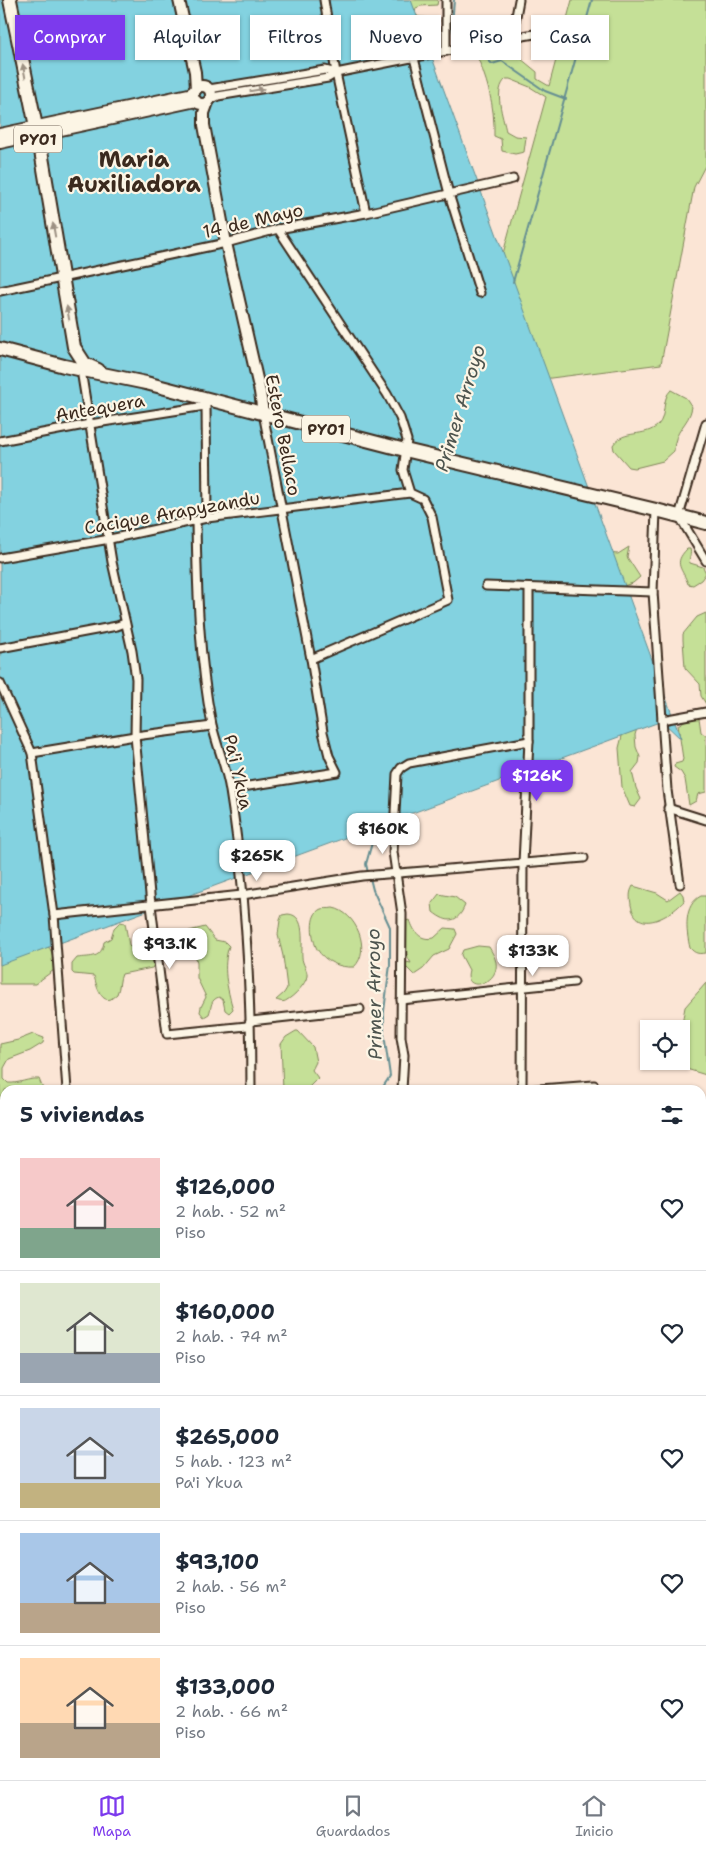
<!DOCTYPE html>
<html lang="es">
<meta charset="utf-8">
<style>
:root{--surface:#fff;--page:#f6f6f7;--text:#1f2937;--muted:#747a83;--line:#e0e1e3;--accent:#7c3aed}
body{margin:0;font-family:"Shantell Sans",sans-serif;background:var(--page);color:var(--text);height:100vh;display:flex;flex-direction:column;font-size:19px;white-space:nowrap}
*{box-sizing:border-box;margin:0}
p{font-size:16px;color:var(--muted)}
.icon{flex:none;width:28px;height:28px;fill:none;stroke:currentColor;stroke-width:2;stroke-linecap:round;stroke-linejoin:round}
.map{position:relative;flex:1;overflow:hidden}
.details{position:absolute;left:0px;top:1085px;width:706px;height:695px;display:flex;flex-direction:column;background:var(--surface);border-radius:15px 15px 0 0;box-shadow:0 1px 4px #0004}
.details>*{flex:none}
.hud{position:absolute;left:15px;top:15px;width:676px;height:45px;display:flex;gap:10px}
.fabs{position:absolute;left:640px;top:1020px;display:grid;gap:10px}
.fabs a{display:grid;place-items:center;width:50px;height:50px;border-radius:0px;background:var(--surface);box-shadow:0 1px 4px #0004;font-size:25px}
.price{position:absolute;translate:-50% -42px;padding:0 11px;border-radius:10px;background:#fff;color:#222;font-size:16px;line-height:32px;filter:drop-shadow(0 1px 2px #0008)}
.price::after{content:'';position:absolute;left:50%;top:30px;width:15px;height:11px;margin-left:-8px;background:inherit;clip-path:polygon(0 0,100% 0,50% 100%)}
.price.selected{background:var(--accent);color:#fff}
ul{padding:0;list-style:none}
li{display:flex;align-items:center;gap:15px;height:125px;padding:0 20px}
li+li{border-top:1px solid var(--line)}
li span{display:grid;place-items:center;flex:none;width:140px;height:100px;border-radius:0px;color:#555}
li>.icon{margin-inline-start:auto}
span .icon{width:60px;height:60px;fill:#fffc;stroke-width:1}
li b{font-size:21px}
h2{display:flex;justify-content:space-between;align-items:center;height:60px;padding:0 20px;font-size:21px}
.chip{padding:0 18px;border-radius:0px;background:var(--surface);box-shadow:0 1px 4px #0004;font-size:18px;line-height:45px}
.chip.selected{background:var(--accent);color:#fff}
.tab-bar{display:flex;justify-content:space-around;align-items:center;height:70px;border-top:1px solid var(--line);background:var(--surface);font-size:14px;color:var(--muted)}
.tab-bar a{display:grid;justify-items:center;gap:2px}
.tab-bar .selected{color:var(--accent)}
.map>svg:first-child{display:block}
.green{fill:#c5e097;stroke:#80855a}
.water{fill:#83d2e0;stroke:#668f92}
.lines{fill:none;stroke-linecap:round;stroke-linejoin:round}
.stream{stroke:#668f92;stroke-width:2}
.street-casing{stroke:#3b2a1e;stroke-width:11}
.secondary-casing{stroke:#3b2a1e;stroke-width:14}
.highway-casing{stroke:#3b2a1e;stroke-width:16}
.street{stroke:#fcf5e5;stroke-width:7}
.secondary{stroke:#fcf5e5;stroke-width:10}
.highway{stroke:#fcf5e5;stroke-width:12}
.oneway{fill:#9c9082}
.labels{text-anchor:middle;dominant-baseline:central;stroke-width:4.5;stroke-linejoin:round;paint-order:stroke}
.shield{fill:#fcf5e5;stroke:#75675a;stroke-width:1}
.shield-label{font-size:16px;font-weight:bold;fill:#3b2a1e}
.street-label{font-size:18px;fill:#3b2a1e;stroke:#fcf5e5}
.water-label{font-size:19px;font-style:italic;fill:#4d544e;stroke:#fcf5e5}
.district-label{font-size:22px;font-weight:bold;fill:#3b2a1e;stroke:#fcf5e5}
</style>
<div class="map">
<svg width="706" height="1780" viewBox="0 0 706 1780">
<rect width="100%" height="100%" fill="#fbe5d5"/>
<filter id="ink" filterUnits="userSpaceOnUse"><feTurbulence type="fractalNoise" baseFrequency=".02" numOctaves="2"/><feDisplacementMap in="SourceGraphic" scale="10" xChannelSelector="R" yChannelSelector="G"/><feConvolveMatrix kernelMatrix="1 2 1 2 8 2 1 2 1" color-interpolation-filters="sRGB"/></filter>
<g filter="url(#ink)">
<g class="green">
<polygon points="392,0 438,0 437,5 421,6 416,8 415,14 419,17 435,18 440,21 408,24"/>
<path d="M572,0H706V164L694,187L661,364L496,385L498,272L546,97L530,87L510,79H506C493,90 503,117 506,131L515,136L526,137L524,152L515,154L502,151L501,139L494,136C495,104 487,79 474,49L489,47L503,49L502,53L520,58L537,72V79L549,86Z"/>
<path d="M671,390L686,398L692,407C689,425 674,429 674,451L663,461L635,468L629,467L614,450L613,445C623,429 645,438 658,425C667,416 661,399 671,390Z"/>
<polygon points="629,547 627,557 640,577 633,583 620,587 606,553 618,554"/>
<path d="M687,549H690C692,554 688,558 690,563L703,567L706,573L701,580L693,585L688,584C683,569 672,564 687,549Z"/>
<polygon points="706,613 706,704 701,696 700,684 685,668 683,640 683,634 697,617"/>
<polygon points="640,718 635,735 636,747 640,757 639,763 632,772 636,788 641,799 635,807 630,806 622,787 619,748 623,732"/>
<polygon points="697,718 699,718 701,732 706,736 706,792 698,794 696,801 689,805 685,779 681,772 674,767 675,764 682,762 683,759 678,725 686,720"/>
<path d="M633,886L657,893L668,900L680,891L683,895L684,901C671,916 637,936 631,905C630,897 629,893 633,886Z"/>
<path d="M439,894L455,897L465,905C458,923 448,924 433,912L432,903Z"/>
<path d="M701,896H706V953C699,954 695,954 690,948C686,931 683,905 701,896Z"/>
<path d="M333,908C356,912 372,950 354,967C340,968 325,962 317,949C312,940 308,914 321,909C324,908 329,909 333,908Z"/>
<path d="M288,914C307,915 301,944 302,957C302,964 308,970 307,976C306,984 294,996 287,1000C283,1003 280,1001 276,1000L284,993L287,988L283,956L278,935L280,920L282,915Z"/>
<path d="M410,920C414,932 420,941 434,938L445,928L455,929L457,934L449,949L434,956L423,969L414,975L406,967V962L411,963C403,952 404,934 405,921Z"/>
<path d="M120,922L125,923L129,945L136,951L141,940L152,938L157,961L152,968L122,974C119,980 120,988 117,994C116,995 112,998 111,999C100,1003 96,983 94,976L74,974L72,972V964L77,958C92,956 101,959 104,942L111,938L114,928Z"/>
<path d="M205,927L215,940L225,942L229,946C222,967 227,988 233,1009L229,1013L225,1010L223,1000L219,997C210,1000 212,1006 209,1014L204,1017L200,1012L201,1007L206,997L197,978V962L189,931Z"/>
<path d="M478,946L489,947C492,952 495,957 496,962C500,985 462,994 469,970L461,955L463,950Z"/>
<polygon points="49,947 54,957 54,970 35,984 0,984 0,954"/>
<polygon points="706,983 706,1075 680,1067 684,1039 683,1018 685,1007"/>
<polygon points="296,1031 298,1031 313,1047 316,1062 312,1070 318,1078 306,1090 283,1090 281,1044 286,1037"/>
<path d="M33,1034L44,1038L43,1043L30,1051L9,1059L4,1068V1079L8,1083C19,1084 28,1078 39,1079L43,1089L5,1090V1101L0,1100V1044L18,1040Z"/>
<polygon points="701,1146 706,1146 706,1780 0,1780 0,1747 5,1747 5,1775 701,1775"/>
<polygon points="0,1317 5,1319 5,1393 4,1397 0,1400"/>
</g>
<polygon class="water" points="0,0 411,0 681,739 662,721 0,965"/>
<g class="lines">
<g class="stream">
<polyline points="454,0 452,26 456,42 473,43 475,45"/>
<polyline points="478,49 492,64 502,61 545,91 566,99"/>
<polyline points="513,282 592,0"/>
<polyline points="368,873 366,864 377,825"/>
<polyline points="370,878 373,890 390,927 390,965 384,1011 384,1034 390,1076 381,1090"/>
<polyline points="701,1678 706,1677"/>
<polyline points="275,1780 278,1775"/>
</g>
<defs>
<g id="street">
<polyline points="324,0 336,73 366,213"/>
<polyline points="512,38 519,0"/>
<polyline points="446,51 446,0"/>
<polyline points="414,58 449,194 480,293"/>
<polyline points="209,89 325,70 336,73"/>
<polyline points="210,100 218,96 328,78 336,73 446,51 500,43 512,38 568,28"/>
<polyline points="278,229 387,394 400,418 407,440 403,470 410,493 423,499 432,517 448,600 311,659"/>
<polyline points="0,291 226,243 278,229 366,213 513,179"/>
<polyline points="81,370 112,562 132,651 136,679 135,736 151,905 167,1034 247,1026 251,1021 360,1009"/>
<polyline points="206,404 207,518"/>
<polyline points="706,423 679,516 706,561"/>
<polyline points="0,441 90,424 205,406"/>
<polyline points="656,510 653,592 667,790 680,884"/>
<path d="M196,521C197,589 199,659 212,725C217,747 227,769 230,791C246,889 251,991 251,1090"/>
<polyline points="0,558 110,539 207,518 410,493"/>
<polyline points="486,586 653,592"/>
<polyline points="0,648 117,626 125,623"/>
<polyline points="0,683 32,753 54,915 242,895 362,876 584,858"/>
<polyline points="662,720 706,712"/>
<polyline points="32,753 135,736 212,726"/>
<polyline points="230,789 337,772 329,756 323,732 311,659 263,413"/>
<polyline points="668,808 706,820"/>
<polyline points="54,915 67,1090"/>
<polyline points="401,1000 574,982"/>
<polyline points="402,1090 404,1055 401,1037 402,914 393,852 397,774 401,768 409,763 529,741"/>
<polyline points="522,1090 523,863 529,741 529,588"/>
<polyline points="526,1090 594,1085"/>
<polyline points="0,1282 5,1281"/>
</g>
<g id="secondary">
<polyline points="179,0 195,72 196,89"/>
<circle cx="202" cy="95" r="9"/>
<polyline points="208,102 204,113 204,125 226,243 260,392 263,413"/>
<polyline points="0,134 189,94 195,91"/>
<polyline points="0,143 196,101"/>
</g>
<g id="highway">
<polyline points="10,0 41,151 74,347 85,364 98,370"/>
<polyline points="0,349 64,366 146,383 405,450 656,510 706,523"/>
</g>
</defs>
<use href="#street" class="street-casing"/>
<use href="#secondary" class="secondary-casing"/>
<use href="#highway" class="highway-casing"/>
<use href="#street" class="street"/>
<use href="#secondary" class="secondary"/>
<use href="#highway" class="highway"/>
</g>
<defs><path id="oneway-solid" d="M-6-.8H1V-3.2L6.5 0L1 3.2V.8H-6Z" transform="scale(1.25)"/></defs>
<g class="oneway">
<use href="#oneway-solid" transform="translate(24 71) rotate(-101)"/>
<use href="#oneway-solid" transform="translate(257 90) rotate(-9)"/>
<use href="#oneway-solid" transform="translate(54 230) rotate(-100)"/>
<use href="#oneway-solid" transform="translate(68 313) rotate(-100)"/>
</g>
</g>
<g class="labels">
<g class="shield">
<rect x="14" y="125.5" width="48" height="27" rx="4"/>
<rect x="302" y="415.5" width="48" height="27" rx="4"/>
</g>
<g class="shield-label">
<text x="38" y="139">PY01</text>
<text x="326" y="429">PY01</text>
</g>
<g class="street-label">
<text transform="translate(253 221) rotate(-13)">14 de Mayo</text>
<text transform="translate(100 408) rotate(-10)">Antequera</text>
<text transform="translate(283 435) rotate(79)">Estero Bellaco</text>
<text transform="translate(172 513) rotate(-10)">Cacique Arapyzandu</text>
<text transform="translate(238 772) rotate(77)">Pa'i Ykua</text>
</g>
<g class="water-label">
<text transform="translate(460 408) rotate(-73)">Primer Arroyo</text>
<text transform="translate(374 994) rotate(-91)">Primer Arroyo</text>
</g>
<g class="district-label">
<text x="134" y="159">Maria<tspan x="134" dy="25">Auxiliadora</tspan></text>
</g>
</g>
</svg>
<div class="fabs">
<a><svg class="icon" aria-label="locate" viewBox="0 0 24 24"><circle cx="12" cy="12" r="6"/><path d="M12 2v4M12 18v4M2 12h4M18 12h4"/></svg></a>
</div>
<b class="price selected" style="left:537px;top:802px">$126K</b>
<b class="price" style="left:383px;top:855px">$160K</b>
<b class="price" style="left:257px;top:882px">$265K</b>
<b class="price" style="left:170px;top:970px">$93.1K</b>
<b class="price" style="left:533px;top:977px">$133K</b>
<div class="hud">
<a class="chip selected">Comprar</a>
<a class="chip">Alquilar</a>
<a class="chip">Filtros</a>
<a class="chip">Nuevo</a>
<a class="chip">Piso</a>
<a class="chip">Casa</a>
</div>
<section class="details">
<h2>5 viviendas<svg class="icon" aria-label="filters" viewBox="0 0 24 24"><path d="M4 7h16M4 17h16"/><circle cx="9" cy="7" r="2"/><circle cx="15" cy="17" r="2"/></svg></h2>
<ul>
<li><span style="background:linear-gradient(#f6c9c9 70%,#7fa58c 0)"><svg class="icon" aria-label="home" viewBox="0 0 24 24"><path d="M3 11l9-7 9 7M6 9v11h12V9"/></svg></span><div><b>$126,000</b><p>2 hab. · 52 m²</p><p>Piso</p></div><svg class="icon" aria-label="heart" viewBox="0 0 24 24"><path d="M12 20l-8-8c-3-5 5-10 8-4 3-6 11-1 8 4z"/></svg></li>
<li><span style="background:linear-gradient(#dfe7d0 70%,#9aa5b1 0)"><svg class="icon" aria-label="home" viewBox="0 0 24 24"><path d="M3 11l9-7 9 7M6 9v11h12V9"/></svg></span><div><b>$160,000</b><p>2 hab. · 74 m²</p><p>Piso</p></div><svg class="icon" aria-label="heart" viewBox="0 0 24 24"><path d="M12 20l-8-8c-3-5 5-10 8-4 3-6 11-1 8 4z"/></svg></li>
<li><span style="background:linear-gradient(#c9d6e8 75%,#c2b280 0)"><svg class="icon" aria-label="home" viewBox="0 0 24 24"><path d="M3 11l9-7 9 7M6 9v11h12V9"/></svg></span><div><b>$265,000</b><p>5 hab. · 123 m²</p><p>Pa'i Ykua</p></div><svg class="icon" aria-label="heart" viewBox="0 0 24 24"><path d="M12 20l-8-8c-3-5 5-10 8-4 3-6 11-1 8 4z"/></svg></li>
<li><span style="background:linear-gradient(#a9c7e8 70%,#b9a48a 0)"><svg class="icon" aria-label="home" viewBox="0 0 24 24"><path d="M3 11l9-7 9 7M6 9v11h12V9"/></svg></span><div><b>$93,100</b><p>2 hab. · 56 m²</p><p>Piso</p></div><svg class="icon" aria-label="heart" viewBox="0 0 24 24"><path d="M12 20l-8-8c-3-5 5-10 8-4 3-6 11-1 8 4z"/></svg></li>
<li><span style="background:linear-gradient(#ffd9b3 65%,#b9a48a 0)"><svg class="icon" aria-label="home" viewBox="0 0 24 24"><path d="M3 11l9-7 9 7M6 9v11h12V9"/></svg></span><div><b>$133,000</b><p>2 hab. · 66 m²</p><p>Piso</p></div><svg class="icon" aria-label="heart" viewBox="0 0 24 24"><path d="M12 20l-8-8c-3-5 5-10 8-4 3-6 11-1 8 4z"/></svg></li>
</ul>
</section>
</div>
<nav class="tab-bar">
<a class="selected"><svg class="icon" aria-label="map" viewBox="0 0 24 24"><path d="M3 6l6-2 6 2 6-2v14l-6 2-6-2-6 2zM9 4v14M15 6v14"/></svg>Mapa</a>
<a><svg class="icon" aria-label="saved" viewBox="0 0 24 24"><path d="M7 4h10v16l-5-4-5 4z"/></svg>Guardados</a>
<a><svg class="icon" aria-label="home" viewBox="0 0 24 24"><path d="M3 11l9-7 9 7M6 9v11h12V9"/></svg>Inicio</a>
</nav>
